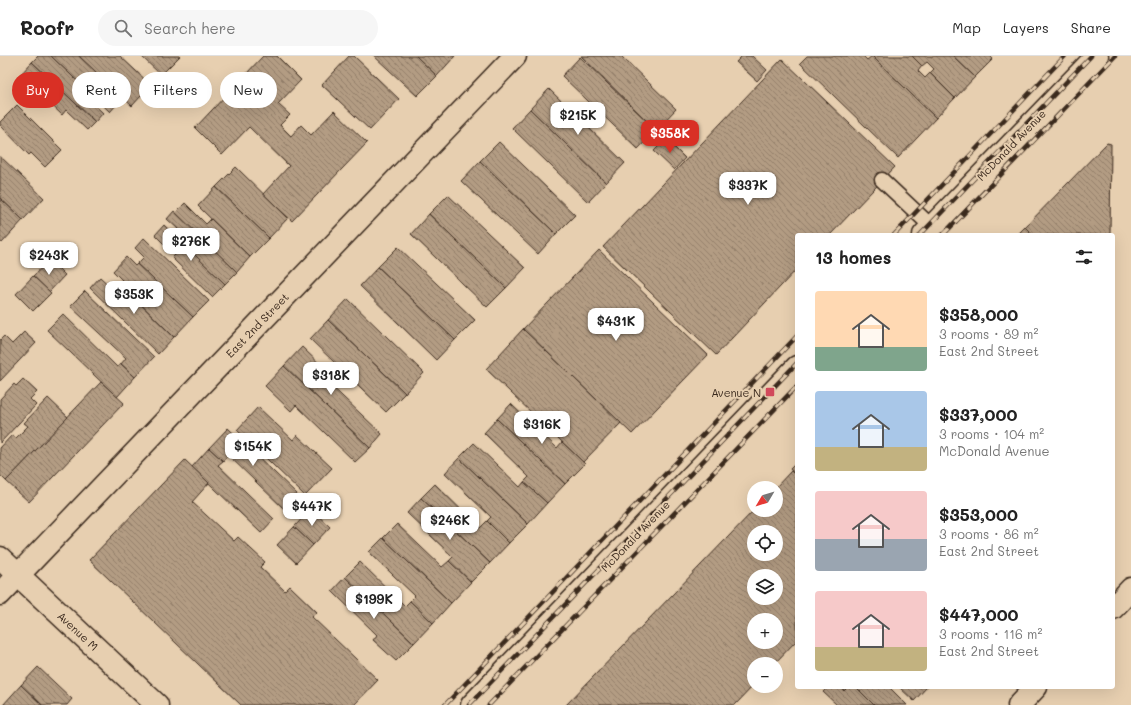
<!DOCTYPE html>
<meta charset="utf-8">
<style>
:root{--surface:#fff;--page:#f6f6f6;--text:#222;--muted:#767676;--line:#e0e0e0;--accent:#d93025}
body{margin:0;font-family:Mali,sans-serif;background:var(--page);color:var(--text);height:100vh;display:flex;flex-direction:column;font-size:15px;white-space:nowrap}
*{box-sizing:border-box;margin:0}
p{font-size:13px;color:var(--muted)}
.icon{flex:none;width:22px;height:22px;fill:none;stroke:currentColor;stroke-width:2;stroke-linecap:round;stroke-linejoin:round}
.map{position:relative;flex:1;overflow:hidden}
.sheet{position:absolute;left:795px;top:177px;width:320px;height:456px;display:flex;flex-direction:column;background:var(--surface);border-radius:4px;box-shadow:0 4px 16px #0002}
.sheet>*{flex:none}
.guide{position:absolute;left:12px;top:16px;width:380px;height:36px;display:flex;gap:8px}
.needle{width:26px;rotate:232deg}
.controls{position:absolute;left:747px;top:425px;display:grid;gap:8px}
.controls a{display:grid;place-items:center;width:36px;height:36px;border-radius:50%;background:var(--surface);box-shadow:0 4px 16px #0002;font-size:20px}
.price{position:absolute;translate:-50% -34px;padding:0 9px;border-radius:8px;background:#fff;color:#222;font-size:13px;line-height:26px;filter:drop-shadow(0 1px 2px #0008)}
.price::after{content:'';position:absolute;left:50%;top:24px;width:12px;height:9px;margin-left:-6px;background:inherit;clip-path:polygon(0 0,100% 0,50% 100%)}
.price.active{background:var(--accent);color:#fff}
ul{padding:0;list-style:none}
li{display:flex;align-items:center;gap:12px;height:100px;padding:0 20px}
li span{display:grid;place-items:center;flex:none;width:112px;height:80px;border-radius:4px;color:#555}
li>.icon{margin-inline-start:auto}
span .icon{width:48px;height:48px;fill:#fffc;stroke-width:1}
li b{font-size:17px}
h2{display:flex;justify-content:space-between;align-items:center;height:48px;padding:0 20px;font-size:17px}
.pill{padding:0 14px;border-radius:18px;background:var(--surface);box-shadow:0 4px 16px #0002;font-size:14px;line-height:36px}
.pill.active{background:var(--accent);color:#fff}
header{display:flex;align-items:center;gap:24px;box-sizing:border-box;height:56px;padding:0 20px;background:var(--surface);border-bottom:1px solid var(--line)}
header strong{font-size:19px}
nav{display:flex;gap:22px;margin-inline-start:auto;font-size:14px}
.search{width:280px;height:36px;background:var(--page);display:flex;align-items:center;gap:10px;box-sizing:border-box;padding:0 14px;border-radius:22px;color:var(--muted);font-size:15px}
.map>svg:first-child{display:block}
.building{fill:url(#building-back-hatch);stroke:#3b2a1e;fill-rule:evenodd}
.lines{fill:none;stroke-linecap:round;stroke-linejoin:round}
.lane-casing{stroke:#3b2a1e;stroke-width:17}
.street-casing{stroke:#3b2a1e;stroke-width:25}
.secondary-casing{stroke:#3b2a1e;stroke-width:25}
.lane{stroke:#e7cfb0;stroke-width:14}
.street{stroke:#e7cfb0;stroke-width:22}
.secondary{stroke:#e7cfb0;stroke-width:22}
.rail-casing{stroke:#3b2a1e;stroke-width:4.5}
.rail{stroke:#e7cfb0;stroke-width:3;stroke-dasharray:9;stroke-linecap:butt}
.poi-dot{fill:#d1495b;stroke:#e7cfb0;stroke-width:1.5}
.labels{text-anchor:middle;dominant-baseline:central;stroke-width:4;stroke-linejoin:round;paint-order:stroke}
.street-label{font-size:11px;fill:#3b2a1e;stroke:#e7cfb0}
.poi-label{font-size:11px;fill:#3b2a1e;stroke:#e7cfb0;text-anchor:end}
</style>
<header>
<strong>Roofr</strong>
<div class="search"><svg class="icon" aria-label="search" viewBox="0 0 24 24"><circle cx="10" cy="10" r="6"/><path d="M15 15l6 6"/></svg>Search here</div>
<nav><a>Map</a><a>Layers</a><a>Share</a></nav>
</header>
<div class="map">
<svg width="1131" height="649" viewBox="0 0 1131 649">
<defs>
<pattern id="building-back-hatch" width="6" height="6" patternUnits="userSpaceOnUse"><rect width="6" height="6" fill="#b39c83"/><path d="M-1 5l2 2M0 0l6 6M5-1l2 2" fill="none" stroke="#937f6b"/></pattern>
</defs>
<rect width="100%" height="100%" fill="#e7cfb0"/>
<filter id="ink" filterUnits="userSpaceOnUse"><feTurbulence type="fractalNoise" baseFrequency=".025" numOctaves="2"/><feDisplacementMap in="SourceGraphic" scale="8" xChannelSelector="R" yChannelSelector="G"/><feConvolveMatrix kernelMatrix="1 2 1 2 8 2 1 2 1" color-interpolation-filters="sRGB"/></filter>
<g filter="url(#ink)">
<g class="building">
<polygon points="38,0 51,0 86,33 82,37 103,57 95,66 32,6"/>
<polygon points="51,0 79,0 100,19 95,24 118,47 110,56"/>
<polygon points="79,0 120,0 151,29 132,50"/>
<polygon points="141,0 180,0 161,19"/>
<polygon points="263,0 277,0 301,24 278,48 290,59 280,69 291,80 301,69 311,79 334,55 367,87 292,165 263,138 289,110 249,71 222,99 195,72"/>
<polygon points="349,0 354,0 399,43 370,74 322,29"/>
<polygon points="374,0 416,0 437,20 417,40"/>
<polygon points="416,0 455,0 437,20"/>
<polygon points="581,0 621,0 676,53 656,74"/>
<polygon points="742,0 752,0 767,14 757,25 736,6"/>
<polygon points="807,0 863,0 867,4 872,0 936,62 898,102 800,7"/>
<polygon points="872,0 912,0 922,10 918,15 925,22 930,17 955,42 936,62"/>
<polygon points="912,0 953,0 975,21 955,42 930,17 934,13 927,6 922,10"/>
<polygon points="953,0 990,0 993,3 975,21"/>
<polygon points="580,1 656,74 638,93 562,20"/>
<polygon points="782,3 895,111 830,179 797,179 797,213 716,299 603,191"/>
<polygon points="32,6 95,66 87,74 66,54 62,59 20,19"/>
<polygon points="549,33 625,107 606,127 530,53"/>
<polygon points="17,49 62,94 45,111 31,97 29,99 0,69 0,66"/>
<polygon points="530,53 606,127 588,146 512,72"/>
<polygon points="666,83 685,102 674,114 654,95"/>
<polygon points="499,86 575,159 556,178 480,105"/>
<polygon points="1107,87 1111,88 1110,179 1033,179 1025,171"/>
<polygon points="0,100 44,142 23,164 0,142"/>
<polygon points="480,105 556,178 538,198 461,125"/>
<polygon points="236,111 288,162 269,182 216,131"/>
<polygon points="216,131 269,182 250,201 198,150"/>
<polygon points="448,139 525,212 506,232 429,158"/>
<polygon points="0,142 23,164 2,187 0,185"/>
<polygon points="185,147 206,168 211,163 250,201 237,216 175,157"/>
<polygon points="174,155 237,216 225,228 185,190 188,186 176,175 178,173 167,163"/>
<polygon points="429,158 506,232 487,251 411,178"/>
<polygon points="164,169 225,228 212,241 172,202 175,199 155,179"/>
<polygon points="1025,171 1033,179 1017,179"/>
<polygon points="144,182 209,245 193,261 137,208 144,201 135,192"/>
<polygon points="398,191 475,264 455,284 378,211"/>
<polygon points="599,194 708,299 632,378 523,273"/>
<polygon points="126,201 135,210 137,208 193,261 174,281 119,227 122,224 113,215"/>
<polygon points="50,204 65,219 49,236 33,220"/>
<polygon points="378,211 455,284 436,304 360,230"/>
<polygon points="33,220 51,237 33,255 16,238"/>
<polygon points="100,221 113,233 119,227 174,281 158,298 90,232"/>
<polygon points="85,235 154,301 135,321 121,308 126,302 70,250"/>
<polygon points="348,243 424,317 405,337 328,264"/>
<polygon points="63,258 117,311 121,308 135,321 117,341 47,274"/>
<polygon points="328,264 405,337 386,356 310,283"/>
<polygon points="523,273 621,367 583,406 486,313"/>
<polygon points="24,276 36,287 0,325 0,284 4,280 12,288"/>
<polygon points="302,291 328,316 323,322 382,378 370,392 284,310"/>
<polygon points="284,310 370,392 355,406 296,349 291,355 265,330"/>
<polygon points="23,323 37,336 30,343 36,349 0,387 0,343 14,328 16,330"/>
<polygon points="101,326 124,347 29,446 6,425"/>
<polygon points="48,342 68,361 6,425 0,419 0,392 12,379 16,382 28,370 24,367"/>
<polygon points="511,348 557,392 562,386 585,408 565,428 497,363"/>
<polygon points="258,351 293,384 297,379 332,412 305,440 237,374"/>
<polygon points="497,363 565,428 547,447 524,426 529,421 484,377"/>
<polygon points="228,372 297,438 284,453 228,399 223,405 209,392"/>
<polygon points="474,387 520,431 524,426 547,447 528,468 459,402"/>
<polygon points="209,392 223,405 218,409 274,463 261,477 192,411"/>
<polygon points="459,402 528,468 509,487 487,465 491,461 445,417"/>
<polygon points="185,404 209,427 192,446 234,485 238,481 265,506 260,511 285,535 290,530 317,556 312,561 378,624 354,649 241,649 89,504"/>
<polygon points="797,406 797,421 790,413"/>
<path d="M791,415L797,421V584L774,608H754V629L735,649H566L754,454H776L775,432ZM754,476H776V498H754ZM754,520H776V542H754ZM754,564H776V586H754Z"/>
<polygon points="435,428 480,472 487,465 509,487 490,507 421,442"/>
<polygon points="421,442 490,507 471,526 449,505 453,501 407,457"/>
<polygon points="311,453 330,471 313,489 294,471"/>
<polygon points="397,468 442,511 449,505 471,526 451,547 383,482"/>
<polygon points="294,471 313,489 296,507 277,489"/>
<polygon points="383,482 451,547 433,567 410,545 415,540 369,496"/>
<polygon points="360,506 405,550 410,545 433,567 414,587 345,521"/>
<polygon points="345,521 414,587 396,605 373,584 377,579 332,535"/>
<polygon points="38,611 72,643 67,649 42,649 21,629"/>
<polygon points="21,629 42,649 3,649"/>
<polygon points="828,631 840,631 844,635 848,631 856,631 874,649 837,649 823,636"/>
<polygon points="856,631 889,631 907,649 874,649"/>
<polygon points="899,631 927,631 914,645"/>
</g>
<g class="lines">
<defs>
<polyline id="lane" points="882,124 932,171"/>
<g id="street">
<polyline points="0,502 157,649"/>
<polyline points="0,538 515,0"/>
<polyline points="1113,552 1131,533"/>
<polyline points="1019,649 1036,631"/>
</g>
<g id="secondary">
<polyline points="924,179 1097,0"/>
<polyline points="472,649 797,311"/>
</g>
</defs>
<use href="#lane" class="lane-casing"/>
<use href="#street" class="street-casing"/>
<use href="#secondary" class="secondary-casing"/>
<use href="#lane" class="lane"/>
<use href="#street" class="street"/>
<use href="#secondary" class="secondary"/>
<defs>
<g id="rail">
<polyline points="894,179 1065,0"/>
<polyline points="920,179 1091,0"/>
<polyline points="943,179 1115,0"/>
<polyline points="445,649 797,280"/>
<polyline points="469,649 797,307"/>
<polyline points="489,649 797,330"/>
</g>
</defs>
<use href="#rail" class="rail-casing"/>
<use href="#rail" class="rail"/>
</g>
</g>
<rect class="poi-dot" x="765" y="331" width="10" height="10" rx="2"/>
<g class="labels">
<g class="street-label">
<text transform="translate(1011 89) rotate(-46)">McDonald Avenue</text>
<text transform="translate(257 269) rotate(-46)">East 2nd Street</text>
<text transform="translate(635 480) rotate(-46)">McDonald Avenue</text>
<text transform="translate(78 575) rotate(43)">Avenue M</text>
</g>
<g class="poi-label">
<text x="761" y="336">Avenue N</text>
</g>
</g>
</svg>
<div class="controls">
<a><svg class="needle" viewBox="-14 -14 28 28"><path d="M0-13l5 13h-10z" fill="#e53935"/><path d="M0 13l5-13h-10z" fill="#767676"/></svg></a>
<a><svg class="icon" aria-label="locate" viewBox="0 0 24 24"><circle cx="12" cy="12" r="6"/><path d="M12 2v4M12 18v4M2 12h4M18 12h4"/></svg></a>
<a><svg class="icon" aria-label="layers" viewBox="0 0 24 24"><path d="M12 4l9 5-9 5-9-5zM3 14l9 5 9-5"/></svg></a>
<a>+</a>
<a>−</a>
</div>
<b class="price" style="left:578px;top:80px">$215K</b>
<b class="price active" style="left:670px;top:98px">$358K</b>
<b class="price" style="left:748px;top:150px">$337K</b>
<b class="price" style="left:191px;top:206px">$276K</b>
<b class="price" style="left:49px;top:220px">$243K</b>
<b class="price" style="left:134px;top:259px">$353K</b>
<b class="price" style="left:616px;top:286px">$431K</b>
<b class="price" style="left:331px;top:340px">$318K</b>
<b class="price" style="left:542px;top:389px">$316K</b>
<b class="price" style="left:253px;top:411px">$154K</b>
<b class="price" style="left:312px;top:471px">$447K</b>
<b class="price" style="left:450px;top:485px">$246K</b>
<b class="price" style="left:374px;top:564px">$199K</b>
<div class="guide">
<a class="pill active">Buy</a>
<a class="pill">Rent</a>
<a class="pill">Filters</a>
<a class="pill">New</a>
</div>
<section class="sheet">
<h2>13 homes<svg class="icon" aria-label="filters" viewBox="0 0 24 24"><path d="M4 7h16M4 17h16"/><circle cx="9" cy="7" r="2"/><circle cx="15" cy="17" r="2"/></svg></h2>
<ul>
<li><span style="background:linear-gradient(#ffd9b3 70%,#7fa58c 0)"><svg class="icon" aria-label="home" viewBox="0 0 24 24"><path d="M3 11l9-7 9 7M6 9v11h12V9"/></svg></span><div><b>$358,000</b><p>3 rooms · 89 m²</p><p>East 2nd Street</p></div></li>
<li><span style="background:linear-gradient(#a9c7e8 70%,#c2b280 0)"><svg class="icon" aria-label="home" viewBox="0 0 24 24"><path d="M3 11l9-7 9 7M6 9v11h12V9"/></svg></span><div><b>$337,000</b><p>3 rooms · 104 m²</p><p>McDonald Avenue</p></div></li>
<li><span style="background:linear-gradient(#f6c9c9 60%,#9aa5b1 0)"><svg class="icon" aria-label="home" viewBox="0 0 24 24"><path d="M3 11l9-7 9 7M6 9v11h12V9"/></svg></span><div><b>$353,000</b><p>3 rooms · 86 m²</p><p>East 2nd Street</p></div></li>
<li><span style="background:linear-gradient(#f6c9c9 70%,#c2b280 0)"><svg class="icon" aria-label="home" viewBox="0 0 24 24"><path d="M3 11l9-7 9 7M6 9v11h12V9"/></svg></span><div><b>$447,000</b><p>3 rooms · 116 m²</p><p>East 2nd Street</p></div></li>
</ul>
</section>
</div>
